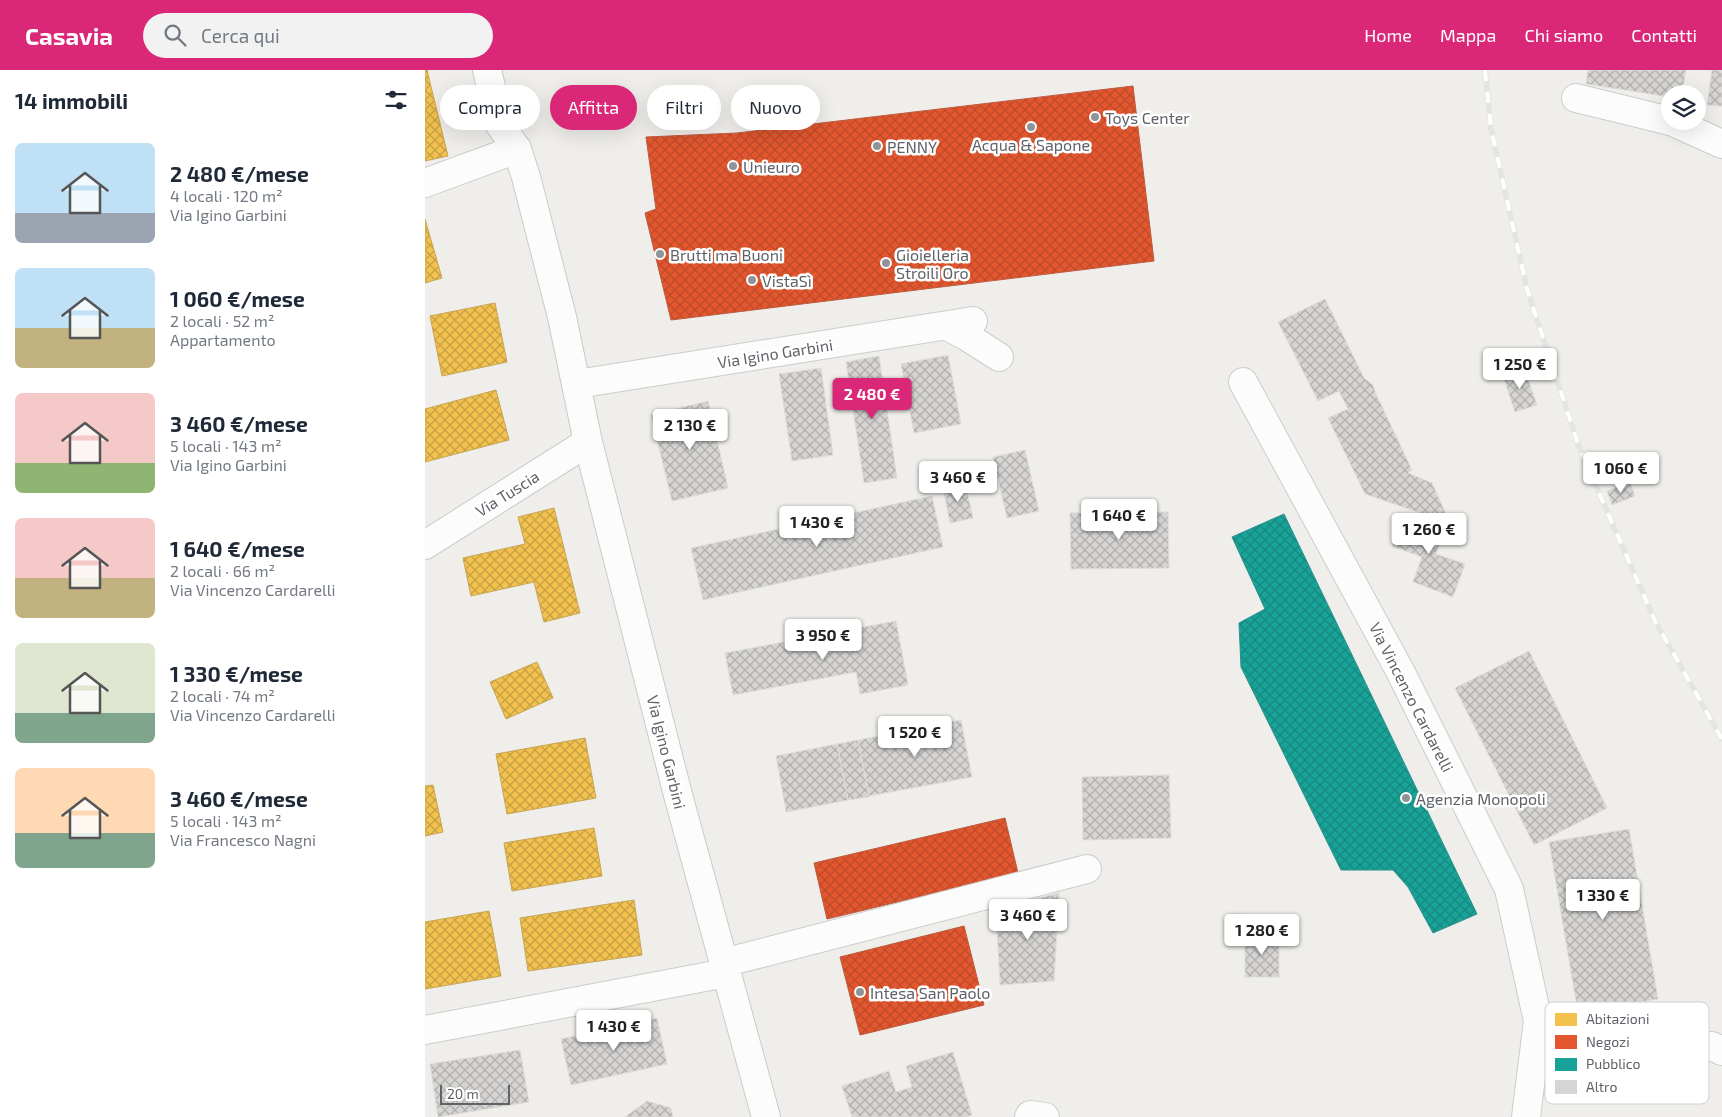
<!DOCTYPE html>
<html lang="it">
<meta charset="utf-8">
<style>
:root{--surface:#fff;--page:#f2f2f3;--text:#1f2937;--muted:#747a83;--accent:#db2777}
body{margin:0;font-family:"Exo 2",sans-serif;background:var(--page);color:var(--text);height:100vh;display:flex;flex-direction:column;font-size:19px;white-space:nowrap}
*{box-sizing:border-box;margin:0}
p{font-size:16px;color:var(--muted)}
.icon{flex:none;width:28px;height:28px;fill:none;stroke:currentColor;stroke-width:2;stroke-linecap:round;stroke-linejoin:round}
.map{position:relative;flex:1;overflow:hidden}
.details{display:flex;flex-direction:column;background:var(--surface);width:425px}
.details>*{flex:none}
.top-card{position:absolute;left:15px;top:15px;width:475px;height:45px;display:flex;gap:10px}
.buttons{position:absolute;left:1236px;top:15px;display:grid;gap:10px}
.buttons a{display:grid;place-items:center;width:45px;height:45px;border-radius:50%;background:var(--surface);box-shadow:0 5px 20px #0002;font-size:25px}
.scale{position:absolute;left:15px;bottom:12px;width:70px;box-sizing:border-box;padding-left:5px;border:2px solid #5f6368;border-top:0;font-size:14px;line-height:18px;white-space:nowrap;color:#5f6368;-webkit-text-stroke:4px #fff;paint-order:stroke}
.price{position:absolute;translate:-50% -42px;padding:0 11px;border-radius:5px;background:#fff;color:#222;font-size:16px;line-height:32px;filter:drop-shadow(0 1px 2px #0008)}
.price::after{content:'';position:absolute;left:50%;top:30px;width:15px;height:11px;margin-left:-8px;background:inherit;clip-path:polygon(0 0,100% 0,50% 100%)}
.price.current{background:var(--accent);color:#fff}
ul{padding:0;list-style:none}
li{display:flex;align-items:center;gap:15px;height:125px;padding:0 15px}
li span{display:grid;place-items:center;flex:none;width:140px;height:100px;border-radius:8px;color:#555}
li>.icon{margin-inline-start:auto}
span .icon{width:60px;height:60px;fill:#fffc;stroke-width:1}
li b{font-size:21px}
h2{display:flex;justify-content:space-between;align-items:center;height:60px;padding:0 15px;font-size:21px}
.chip{padding:0 18px;border-radius:22px;background:var(--surface);box-shadow:0 5px 20px #0002;font-size:18px;line-height:45px}
.chip.current{background:var(--accent);color:#fff}
header{display:flex;align-items:center;gap:30px;box-sizing:border-box;height:70px;padding:0 25px;background:var(--accent);color:#fff}
header strong{font-size:24px}
nav{display:flex;gap:28px;margin-inline-start:auto;font-size:18px}
.search{width:350px;height:45px;background:var(--page);display:flex;align-items:center;gap:12px;box-sizing:border-box;padding:0 18px;border-radius:28px;color:var(--muted);font-size:19px}
main{display:flex;flex:1;min-height:0}
.map>svg:first-child{display:block}
.homes{fill:url(#homes-cross-hatch);stroke:#c6a556}
.shops{fill:url(#shops-cross-hatch);stroke:#bc5b3f}
.public{fill:url(#public-cross-hatch);stroke:#2d908a}
.building{fill:url(#building-cross-hatch);stroke:#deddd9}
.lines{fill:none;stroke-linecap:round;stroke-linejoin:round}
.street-casing{stroke:#cbcccc;stroke-width:30}
.secondary-casing{stroke:#cacacb;stroke-width:30}
.street{stroke:#fdfcfc;stroke-width:28}
.secondary{stroke:#fdfcfc;stroke-width:28}
.rail-casing{stroke:#e4e4e4;stroke-width:5.5}
.rail{stroke:#fff;stroke-width:4;stroke-dasharray:11;stroke-linecap:butt}
.poi-dot{fill:#919496;stroke:#fff;stroke-width:2}
.labels{text-anchor:middle;dominant-baseline:central;stroke-width:5;stroke-linejoin:round;paint-order:stroke}
.poi-label{font-size:16px;fill:#5f6368;stroke:#fff;text-anchor:start}
.street-label{font-size:16px;fill:#5f6368;stroke:#fff}
.key{fill:#fff;stroke:#cfd0d2;stroke-width:1}
.key-label{font-size:14px;fill:#5f6368}
</style>
<header>
<strong>Casavia</strong>
<div class="search"><svg class="icon" aria-label="search" viewBox="0 0 24 24"><circle cx="10" cy="10" r="6"/><path d="M15 15l6 6"/></svg>Cerca qui</div>
<nav><a>Home</a><a>Mappa</a><a>Chi siamo</a><a>Contatti</a></nav>
</header>
<main>
<section class="details">
<h2>14 immobili<svg class="icon" aria-label="filters" viewBox="0 0 24 24"><path d="M4 7h16M4 17h16"/><circle cx="9" cy="7" r="2"/><circle cx="15" cy="17" r="2"/></svg></h2>
<ul>
<li><span style="background:linear-gradient(#bfe0f5 70%,#9aa5b1 0)"><svg class="icon" aria-label="home" viewBox="0 0 24 24"><path d="M3 11l9-7 9 7M6 9v11h12V9"/></svg></span><div><b>2 480 €/mese</b><p>4 locali · 120 m²</p><p>Via Igino Garbini</p></div></li>
<li><span style="background:linear-gradient(#bfe0f5 60%,#c2b280 0)"><svg class="icon" aria-label="home" viewBox="0 0 24 24"><path d="M3 11l9-7 9 7M6 9v11h12V9"/></svg></span><div><b>1 060 €/mese</b><p>2 locali · 52 m²</p><p>Appartamento</p></div></li>
<li><span style="background:linear-gradient(#f6c9c9 70%,#8fb573 0)"><svg class="icon" aria-label="home" viewBox="0 0 24 24"><path d="M3 11l9-7 9 7M6 9v11h12V9"/></svg></span><div><b>3 460 €/mese</b><p>5 locali · 143 m²</p><p>Via Igino Garbini</p></div></li>
<li><span style="background:linear-gradient(#f6c9c9 60%,#c2b280 0)"><svg class="icon" aria-label="home" viewBox="0 0 24 24"><path d="M3 11l9-7 9 7M6 9v11h12V9"/></svg></span><div><b>1 640 €/mese</b><p>2 locali · 66 m²</p><p>Via Vincenzo Cardarelli</p></div></li>
<li><span style="background:linear-gradient(#dfe7d0 70%,#7fa58c 0)"><svg class="icon" aria-label="home" viewBox="0 0 24 24"><path d="M3 11l9-7 9 7M6 9v11h12V9"/></svg></span><div><b>1 330 €/mese</b><p>2 locali · 74 m²</p><p>Via Vincenzo Cardarelli</p></div></li>
<li><span style="background:linear-gradient(#ffd9b3 65%,#7fa58c 0)"><svg class="icon" aria-label="home" viewBox="0 0 24 24"><path d="M3 11l9-7 9 7M6 9v11h12V9"/></svg></span><div><b>3 460 €/mese</b><p>5 locali · 143 m²</p><p>Via Francesco Nagni</p></div></li>
</ul>
</section>
<div class="map">
<svg width="1297" height="1047" viewBox="0 0 1297 1047">
<defs>
<pattern id="homes-cross-hatch" width="8" height="8" patternUnits="userSpaceOnUse" patternTransform="scale(1.25)"><rect width="8" height="8" fill="#f2c14e"/><path d="M0 0l8 8M0 8l8-8" fill="none" stroke="#c7a045"/></pattern>
<pattern id="shops-cross-hatch" width="8" height="8" patternUnits="userSpaceOnUse" patternTransform="scale(1.25)"><rect width="8" height="8" fill="#e4572e"/><path d="M0 0l8 8M0 8l8-8" fill="none" stroke="#bc4c2b"/></pattern>
<pattern id="public-cross-hatch" width="8" height="8" patternUnits="userSpaceOnUse" patternTransform="scale(1.25)"><rect width="8" height="8" fill="#17a398"/><path d="M0 0l8 8M0 8l8-8" fill="none" stroke="#188880"/></pattern>
<pattern id="building-cross-hatch" width="8" height="8" patternUnits="userSpaceOnUse" patternTransform="scale(1.25)"><rect width="8" height="8" fill="#d6d5d3"/><path d="M0 0l8 8M0 8l8-8" fill="none" stroke="#b1b0af"/></pattern>
</defs>
<rect width="100%" height="100%" fill="#efeeea"/>
<g class="homes">
<polygon points="0,0 2,0 23,86 0,91"/>
<polygon points="0,149 17,208 0,213"/>
<polygon points="70,233 82,292 17,306 5,246"/>
<polygon points="71,320 84,370 0,392 0,339"/>
<polygon points="129,438 155,543 119,552 109,512 46,526 38,488 100,474 93,447"/>
<polygon points="112,592 128,628 81,649 65,612"/>
<polygon points="160,668 171,728 82,744 71,684"/>
<polygon points="8,715 18,762 0,766 0,716"/>
<polygon points="169,758 177,806 87,821 79,773"/>
<polygon points="209,830 217,885 103,901 95,848"/>
<polygon points="64,841 76,906 0,919 0,852"/>
</g>
<g class="shops">
<polygon points="708,16 729,191 246,250 220,143 231,139 221,67 312,63"/>
<polygon points="580,748 593,803 402,849 389,793"/>
<polygon points="539,856 559,935 435,965 415,887"/>
</g>
<polygon class="public" points="859,444 1052,844 1008,863 983,817 968,800 916,800 816,597 814,553 840,539 807,467"/>
<g class="building">
<polygon points="1163,0 1261,0 1257,24 1245,24 1245,27 1161,14"/>
<polygon points="1287,0 1297,0 1297,36 1282,35"/>
<polygon points="900,229 939,308 948,315 951,324 987,400 983,403 1007,413 1025,453 940,424 903,348 923,339 914,321 893,331 853,252"/>
<polygon points="523,285 536,354 489,363 476,294"/>
<polygon points="454,286 472,408 439,413 421,292"/>
<polygon points="396,298 408,385 367,391 354,304"/>
<polygon points="1099,298 1112,335 1090,342 1078,306"/>
<polygon points="283,331 303,418 247,431 226,345"/>
<polygon points="600,380 614,441 582,448 568,387"/>
<polygon points="540,412 548,448 525,453 518,417"/>
<polygon points="1205,412 1210,426 1187,435 1182,421"/>
<polygon points="507,426 518,477 278,530 266,478"/>
<polygon points="743,442 744,498 646,499 645,443"/>
<polygon points="979,444 1020,459 1011,484 1040,494 1028,527 988,512 997,487 967,476"/>
<polygon points="471,551 483,615 435,624 431,602 308,625 300,583"/>
<polygon points="1104,581 1182,738 1109,775 1030,618"/>
<polygon points="536,650 547,707 444,726 433,670"/>
<polygon points="433,670 444,727 423,730 412,674"/>
<polygon points="412,674 423,730 361,742 351,686"/>
<polygon points="744,705 746,768 658,770 657,707"/>
<polygon points="1204,759 1233,929 1153,943 1124,772"/>
<polygon points="634,823 629,911 575,915 571,839"/>
<rect x="803" y="844" width="14" height="29"/>
<rect x="820" y="865" width="34" height="42"/>
<polygon points="232,948 242,994 146,1015 136,969"/>
<polygon points="95,980 104,1032 13,1047 5,994"/>
<polygon points="528,982 547,1045 541,1047 427,1047 417,1016 464,1001 471,1022 487,1017 481,996"/>
<polygon points="222,1031 246,1038 248,1047 200,1047"/>
</g>
<g class="lines">
<defs>
<g id="street">
<polyline points="1151,28 1245,51"/>
<polyline points="1246,51 1297,74"/>
<polyline points="0,113 92,79"/>
<polyline points="522,256 541,266 574,287"/>
<polyline points="818,312 975,601 1084,819 1113,951 1101,1047"/>
<polyline points="152,314 548,251"/>
<polyline points="0,475 163,372"/>
<polyline points="298,893 662,799"/>
<polyline points="0,960 301,903"/>
<polyline points="1111,975 1287,976 1297,981"/>
<polyline points="604,1047 605,1045 620,1047"/>
</g>
<polyline id="secondary" points="62,0 75,55 92,79 101,107 137,247 163,372 253,725 341,1047"/>
</defs>
<use href="#street" class="street-casing"/>
<use href="#secondary" class="secondary-casing"/>
<use href="#street" class="street"/>
<use href="#secondary" class="secondary"/>
<defs>
<polyline id="rail" points="1060,0 1066,59 1102,219 1154,377 1230,551 1297,669"/>
</defs>
<use href="#rail" class="rail-casing"/>
<use href="#rail" class="rail"/>
</g>
<g class="poi-dot">
<circle cx="670" cy="47" r="5"/>
<circle cx="606" cy="57" r="5"/>
<circle cx="452" cy="76" r="5"/>
<circle cx="308" cy="96" r="5"/>
<circle cx="235" cy="184" r="5"/>
<circle cx="461" cy="193" r="5"/>
<circle cx="327" cy="210" r="5"/>
<circle cx="981" cy="728" r="5"/>
<circle cx="435" cy="922" r="5"/>
</g>
<g class="labels">
<g class="poi-label">
<text x="680" y="47">Toys Center</text>
<text x="606" y="74" text-anchor="middle">Acqua &amp; Sapone</text>
<text x="462" y="76">PENNY</text>
<text x="318" y="96">Unieuro</text>
<text x="245" y="184">Brutti ma Buoni</text>
<text x="471" y="184">Gioielleria<tspan x="471" dy="18">Stroili Oro</tspan></text>
<text x="337" y="210">VistaSì</text>
<text x="991" y="728">Agenzia Monopoli</text>
<text x="445" y="922">Intesa San Paolo</text>
</g>
<g class="street-label">
<text transform="translate(350 283) rotate(-9)">Via Igino Garbini</text>
<text transform="translate(82 423) rotate(-32)">Via Tuscia</text>
<text transform="translate(987 627) rotate(63)">Via Vincenzo Cardarelli</text>
<text transform="translate(242 682) rotate(76)">Via Igino Garbini</text>
</g>
</g>
<rect x="1120" y="932" width="164" height="102" rx="8" class="key"/>
<rect x="1130" y="943" width="22" height="13" fill="#f2c14e"/>
<rect x="1130" y="965" width="22" height="14" fill="#e4572e"/>
<rect x="1130" y="988" width="22" height="13" fill="#17a398"/>
<rect x="1130" y="1010" width="22" height="14" fill="#d6d5d3"/>
<g class="key-label">
<text x="1161" y="954">Abitazioni</text>
<text x="1161" y="977">Negozi</text>
<text x="1161" y="999">Pubblico</text>
<text x="1161" y="1022">Altro</text>
</g>
</svg>
<div class="buttons">
<a><svg class="icon" aria-label="layers" viewBox="0 0 24 24"><path d="M12 4l9 5-9 5-9-5zM3 14l9 5 9-5"/></svg></a>
</div>
<div class="scale">20 m</div>
<b class="price" style="left:1095px;top:320px">1 250 €</b>
<b class="price current" style="left:447px;top:350px">2 480 €</b>
<b class="price" style="left:265px;top:381px">2 130 €</b>
<b class="price" style="left:1196px;top:424px">1 060 €</b>
<b class="price" style="left:533px;top:433px">3 460 €</b>
<b class="price" style="left:694px;top:471px">1 640 €</b>
<b class="price" style="left:392px;top:478px">1 430 €</b>
<b class="price" style="left:1004px;top:485px">1 260 €</b>
<b class="price" style="left:398px;top:591px">3 950 €</b>
<b class="price" style="left:490px;top:688px">1 520 €</b>
<b class="price" style="left:1178px;top:851px">1 330 €</b>
<b class="price" style="left:603px;top:871px">3 460 €</b>
<b class="price" style="left:837px;top:886px">1 280 €</b>
<b class="price" style="left:189px;top:982px">1 430 €</b>
<div class="top-card">
<a class="chip">Compra</a>
<a class="chip current">Affitta</a>
<a class="chip">Filtri</a>
<a class="chip">Nuovo</a>
</div>
</div>
</main>
